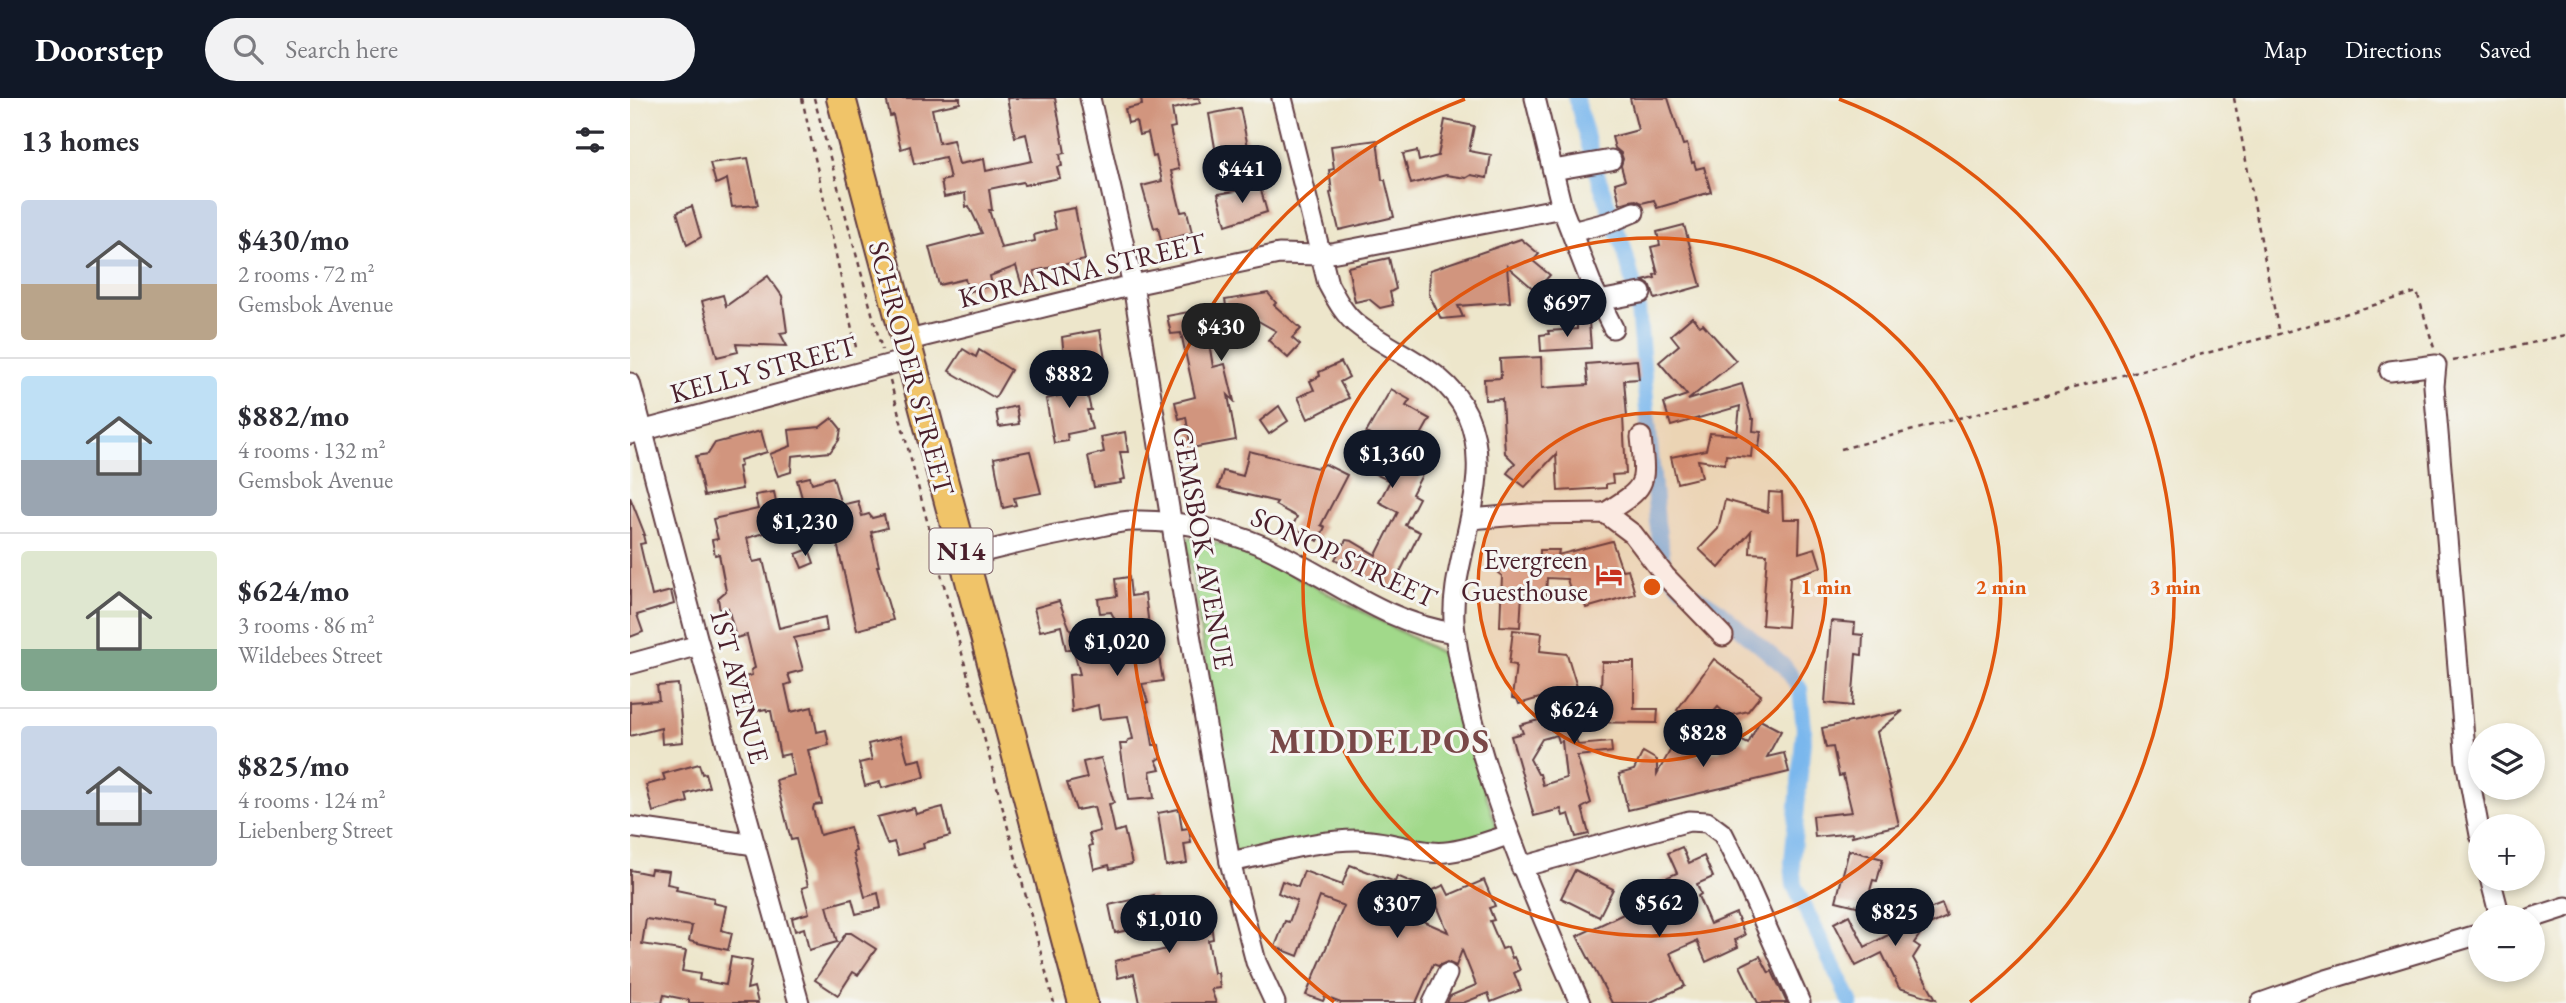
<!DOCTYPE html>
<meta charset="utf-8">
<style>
:root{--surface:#fff;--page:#f2f2f3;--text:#2b2b33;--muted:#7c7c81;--line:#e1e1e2;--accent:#111827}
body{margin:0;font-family:"EB Garamond",serif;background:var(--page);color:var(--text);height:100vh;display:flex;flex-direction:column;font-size:26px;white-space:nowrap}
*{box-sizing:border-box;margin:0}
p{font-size:23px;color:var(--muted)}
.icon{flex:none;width:38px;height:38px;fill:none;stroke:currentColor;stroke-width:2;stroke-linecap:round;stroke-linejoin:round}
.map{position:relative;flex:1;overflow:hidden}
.drawer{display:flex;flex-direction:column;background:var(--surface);width:630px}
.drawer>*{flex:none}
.buttons{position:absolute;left:1838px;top:625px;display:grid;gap:14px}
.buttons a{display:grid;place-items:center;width:77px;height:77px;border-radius:50%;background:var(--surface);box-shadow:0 4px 10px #0003;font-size:35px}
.price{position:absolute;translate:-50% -60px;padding:0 16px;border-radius:24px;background:var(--accent);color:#fff;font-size:23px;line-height:46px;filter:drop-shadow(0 2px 4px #0008)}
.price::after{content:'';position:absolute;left:50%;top:42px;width:21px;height:16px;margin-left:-10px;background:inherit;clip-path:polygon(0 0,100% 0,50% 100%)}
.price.on{background:#222;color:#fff}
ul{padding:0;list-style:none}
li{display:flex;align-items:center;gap:21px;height:175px;padding:0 21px}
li+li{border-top:2px solid var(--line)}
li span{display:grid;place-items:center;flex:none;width:196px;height:140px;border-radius:7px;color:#555}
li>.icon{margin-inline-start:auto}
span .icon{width:84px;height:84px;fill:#fffc;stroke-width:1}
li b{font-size:30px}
h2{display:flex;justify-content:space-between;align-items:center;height:84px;padding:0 21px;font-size:30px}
header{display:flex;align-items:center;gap:42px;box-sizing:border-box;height:98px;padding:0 35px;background:var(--accent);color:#fff}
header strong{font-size:33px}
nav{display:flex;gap:38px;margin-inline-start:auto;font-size:24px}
.search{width:490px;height:63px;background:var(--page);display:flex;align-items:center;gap:18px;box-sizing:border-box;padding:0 24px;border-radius:38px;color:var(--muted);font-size:26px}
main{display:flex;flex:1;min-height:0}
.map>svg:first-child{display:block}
.green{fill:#a1d98a;stroke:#767c5a;stroke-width:2}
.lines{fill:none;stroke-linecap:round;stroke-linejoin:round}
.canal{stroke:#7ab7ed;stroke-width:16}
.building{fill:#d1957e;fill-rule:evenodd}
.minor-casing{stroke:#623d43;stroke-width:23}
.highway-casing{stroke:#623d43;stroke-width:32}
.path{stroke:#623d43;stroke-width:2.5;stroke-dasharray:5 5;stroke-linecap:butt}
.minor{stroke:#fff;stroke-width:19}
.highway{stroke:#f0c469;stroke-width:28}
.ring{fill:none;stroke:#e0560e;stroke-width:3.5}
.labels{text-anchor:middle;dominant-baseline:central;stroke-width:6;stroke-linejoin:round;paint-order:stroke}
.shield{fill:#f6f6f2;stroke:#7e6067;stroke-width:2}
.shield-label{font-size:26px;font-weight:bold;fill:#4a1f2b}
.street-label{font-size:28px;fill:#4a1f2b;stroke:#f6f6f2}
.poi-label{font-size:28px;fill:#4a1f2b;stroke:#f6f6f2;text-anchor:end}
.district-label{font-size:35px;font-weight:bold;letter-spacing:2px;fill:#794848;stroke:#f6f6f2}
.centre{fill:#e0560e;stroke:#f6f6f2;stroke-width:3.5}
.ring-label{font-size:21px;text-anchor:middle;font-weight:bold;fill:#e0560e;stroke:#f6f6f2;stroke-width:6;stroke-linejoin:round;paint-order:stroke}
</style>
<header>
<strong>Doorstep</strong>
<div class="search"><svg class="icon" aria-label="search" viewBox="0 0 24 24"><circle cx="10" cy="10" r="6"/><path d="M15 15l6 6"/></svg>Search here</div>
<nav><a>Map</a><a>Directions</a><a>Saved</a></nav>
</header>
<main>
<section class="drawer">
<h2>13 homes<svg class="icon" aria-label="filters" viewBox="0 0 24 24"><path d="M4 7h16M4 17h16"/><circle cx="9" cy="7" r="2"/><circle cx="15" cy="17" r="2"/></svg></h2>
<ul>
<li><span style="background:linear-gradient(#c9d6e8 60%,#b9a48a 0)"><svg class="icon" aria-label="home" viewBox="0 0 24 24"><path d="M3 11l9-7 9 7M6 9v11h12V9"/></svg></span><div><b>$430/mo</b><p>2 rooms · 72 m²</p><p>Gemsbok Avenue</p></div></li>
<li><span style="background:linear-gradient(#bfe0f5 60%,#9aa5b1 0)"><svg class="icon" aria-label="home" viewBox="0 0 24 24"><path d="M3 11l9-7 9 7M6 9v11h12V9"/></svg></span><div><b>$882/mo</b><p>4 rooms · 132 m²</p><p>Gemsbok Avenue</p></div></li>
<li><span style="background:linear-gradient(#dfe7d0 70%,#7fa58c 0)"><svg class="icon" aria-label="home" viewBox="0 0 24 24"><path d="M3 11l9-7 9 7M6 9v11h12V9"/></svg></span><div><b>$624/mo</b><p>3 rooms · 86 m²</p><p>Wildebees Street</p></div></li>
<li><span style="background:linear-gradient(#c9d6e8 60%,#9aa5b1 0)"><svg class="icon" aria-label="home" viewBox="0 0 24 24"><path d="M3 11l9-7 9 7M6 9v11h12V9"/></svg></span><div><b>$825/mo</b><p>4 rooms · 124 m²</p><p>Liebenberg Street</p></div></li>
</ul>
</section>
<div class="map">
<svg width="1936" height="905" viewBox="0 0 1936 905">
<rect width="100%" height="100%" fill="#f6f6f2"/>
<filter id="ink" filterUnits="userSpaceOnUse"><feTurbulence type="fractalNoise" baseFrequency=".0143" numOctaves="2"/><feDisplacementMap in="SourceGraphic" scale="14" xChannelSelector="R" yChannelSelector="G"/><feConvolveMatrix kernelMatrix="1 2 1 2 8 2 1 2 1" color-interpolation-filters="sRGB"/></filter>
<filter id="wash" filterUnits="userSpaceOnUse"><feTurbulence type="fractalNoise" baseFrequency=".00686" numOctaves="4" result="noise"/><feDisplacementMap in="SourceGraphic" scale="28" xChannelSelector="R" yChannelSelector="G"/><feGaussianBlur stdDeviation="1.57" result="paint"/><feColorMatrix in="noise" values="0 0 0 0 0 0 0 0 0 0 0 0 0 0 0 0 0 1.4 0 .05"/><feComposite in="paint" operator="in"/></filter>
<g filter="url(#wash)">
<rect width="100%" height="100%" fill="#ede6cb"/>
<polygon class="green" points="556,440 577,442 627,458 819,559 841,650 867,730 806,752 753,738 605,754"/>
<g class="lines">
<g class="canal">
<polyline points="946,0 963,62"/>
<polyline points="965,70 982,119"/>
<polyline points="984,125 993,147 1005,192"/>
<polyline points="1007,200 1027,424 1034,469 1050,487 1087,511 1155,569 1170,591 1174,631 1162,764 1164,787 1221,905"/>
</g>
</g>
<g id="blocks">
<g class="building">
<polygon points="256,0 330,0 330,5 302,11 309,45 323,42 329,66 354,61 356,73 402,63 396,36 385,39 377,0 425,0 435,55 430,56 432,68 427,69 430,80 394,87 393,84 359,91 362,112 359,112 371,150 405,143 404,137 426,131 422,114 445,110 455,162 404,173 406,185 392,188 386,168 360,178 362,187 338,194 335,181 309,187 299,149 352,135 339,108 336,109 335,95 314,99 311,83 320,81 315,59 284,66 280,48 271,51 263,17 260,18"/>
<polygon points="511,0 569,0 570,5 542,11 545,29 540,30 549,71 541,73 551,114 557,113 562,135 531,143 528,129 524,130 512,88 532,83 526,58 523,59 518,35 509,37 506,23 498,25 495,11 512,7"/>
<polygon points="1000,0 1038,0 1053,47 1057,46 1062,65 1064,64 1066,71 1074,69 1081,94 1027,110 1024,102 1012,105 1006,102 1000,103 990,106 985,85 995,82 991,68 993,61 991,55 985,50 982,39 1008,32"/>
<polygon points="610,10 618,49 586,55 579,16"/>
<polygon points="815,22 844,28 839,53 861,57 857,80 841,77 836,80 816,77 781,86 773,56 787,53 789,63 808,58"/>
<polygon points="747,42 752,82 755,82 764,119 709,132 700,95 702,94 699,72 704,71 701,48"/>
<polygon points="118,60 128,107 102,109 97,81 86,86 80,65"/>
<polygon points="630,89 637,114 596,127 588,96"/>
<polygon points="62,108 71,139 57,147 47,114"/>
<polygon points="1054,127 1071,188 1025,201 1021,188 1013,183 1025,180 1024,177 1028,176 1021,149 1030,147 1027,134"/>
<polygon points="891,141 909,156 903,163 920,177 906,193 877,168 880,204 828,208 833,219 811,221 799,196 800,172"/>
<polygon points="759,160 766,191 760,194 763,207 750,210 739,201 725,204 718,169"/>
<polygon points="138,178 152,198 157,234 150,235 157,248 106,246 108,254 87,259 72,203 93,197 96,208"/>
<polygon points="638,195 646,205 644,207 671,231 662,240 670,247 658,260 638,242 646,233 623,220 584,226 585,231 577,232 583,269 595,266 604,303 598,297 606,342 561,350 556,319 549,321 545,304 565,299 551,235 541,236 537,218 596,207 595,202"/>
<polygon points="1062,219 1070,228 1073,226 1106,263 1058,302 1112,286 1122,321 1124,321 1123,333 1131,334 1129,349 1122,348 1121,359 1096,357 1095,366 1068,362 1072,379 1047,385 1041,359 1076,352 1080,335 1107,337 1110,308 1041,328 1034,305 1057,297 1029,264 1049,247 1041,237"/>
<polygon points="959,224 961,250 911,253 910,237 919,236 918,233 947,231 947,225"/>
<polygon points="470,232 477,273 452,278 448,256 434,258 432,239"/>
<polygon points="333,251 346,259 349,252 381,272 365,300 319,273"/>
<polygon points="911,259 912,290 958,287 956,266 1007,262 1009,281 994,282 997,319 993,319 996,376 982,377 983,385 976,386 976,390 928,393 926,356 895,389 877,375 885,365 875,355 872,301 855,302 854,281 871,280 870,261"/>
<polygon points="711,264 719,279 710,284 719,300 678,321 668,299 684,292 680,283 690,278 689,274"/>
<polygon points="453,279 461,312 457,312 462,331 437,336 438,343 424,345 416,301 429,298 425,285"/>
<polygon points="761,291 780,302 776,308 800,321 777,362 795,371 782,396 789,400 775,427 790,434 761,492 705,461 716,442 722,443 746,457 768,414 749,404 760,383 739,373 753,344 736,335"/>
<polygon points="386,308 389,326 369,329 366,313"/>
<polygon points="649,308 658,323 639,336 630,323"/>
<polygon points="202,320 211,331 209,342 200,354 162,358 161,374 148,378 140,356 161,348 159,332 190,329"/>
<polygon points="131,333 137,354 110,362 111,368 108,369 112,391 74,398 66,358 78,356 85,345"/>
<polygon points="495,334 498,354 490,354 495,381 490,382 491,385 464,389 458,358 474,354 471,339"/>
<polygon points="400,353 411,395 384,400 386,407 373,410 364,360"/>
<polygon points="619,353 687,370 695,366 717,377 691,427 695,429 688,443 662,429 667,419 645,407 647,404 588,390 593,373 613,378"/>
<polygon points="180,379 182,385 203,379 211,407 228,403 232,418 239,416 242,420 254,417 257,430 241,434 249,468 247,468 263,522 227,532 201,419 179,424 178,422 117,440 123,464 133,462 149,530 195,519 197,533 164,540 173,572 158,576 161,585 155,587 161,614 182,609 187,634 196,632 199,647 178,652 192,706 184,707 183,711 190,737 220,729 226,753 223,754 235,799 248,795 251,810 226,816 222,801 197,808 207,844 179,852 174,830 165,833 162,820 179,815 172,790 178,788 166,741 161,742 146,682 164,677 159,656 150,658 141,613 137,613 136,611 122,614 118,598 116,598 111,580 122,577 121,572 125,570 117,537 106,540 98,510 90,514 88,500 96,493 89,456 85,457 82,442 88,441 83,421 128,411 125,397 144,394 149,419 176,414 167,382"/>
<polygon points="1139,394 1152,395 1153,421 1170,421 1169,455 1185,450 1191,469 1160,479 1157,529 1132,527 1137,456 1120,455 1121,433 1089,470 1069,451 1088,431 1095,402 1138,414"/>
<polygon points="0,399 15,437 13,437 15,445 10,446 22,498 41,493 44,506 7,517 13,534 0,539"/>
<polygon points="982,443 992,472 998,471 1005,496 956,510 952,495 942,498 937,481 917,480 916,497 892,496 890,529 870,528 872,478 868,475 879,464 883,468 910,469 910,452 929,452 928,457"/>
<polygon points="179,451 184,465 172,470 166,456"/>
<polygon points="499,479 501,498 515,496 520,536 525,535 533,583 512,586 518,604 516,604 523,647 529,647 531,660 526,662 530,671 520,673 524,700 498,702 490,646 497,646 498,642 503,641 498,618 470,621 468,607 442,614 439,577 450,576 443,550 436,552 431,528 410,533 404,510 429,503 444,541 460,536 462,544 495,540 481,514 470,515 468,501 487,498 485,481"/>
<polygon points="1201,523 1225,525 1224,536 1233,537 1232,557 1226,556 1222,608 1195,605"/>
<polygon points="883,532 912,535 910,553 937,556 947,589 889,606 887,601 882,600 886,567 879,566"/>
<polygon points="1084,561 1131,597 1118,613 1098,618 1088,609 1080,618 1074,613 1064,625 1047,612"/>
<path d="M972,564H1004V611H1028L1027,625L940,624L948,647L981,644L982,654L947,658L961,705L952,710L959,736L946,739L939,716L933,718L931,711L904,718L881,638L893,635L890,627L958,609V591H971ZM927,637L929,644L932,643L936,680L913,687L910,676H908L900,661L912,641Z"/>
<polygon points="48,586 53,644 32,646 31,630 0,638 0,604 29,602 27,588"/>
<polygon points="1273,613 1247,634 1269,727 1222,738 1223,735 1185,739 1183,718 1222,714 1213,677 1209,678 1203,649 1196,650 1192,630"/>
<polygon points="1130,622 1151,633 1137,659 1154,655 1159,674 998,712 989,676 1004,672 1013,654 1027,662 1027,676 1045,644 1071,658 1090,653 1099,636 1118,646"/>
<polygon points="271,638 278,664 291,661 295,679 252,690 250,684 235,688 229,665 242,662 238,646"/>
<polygon points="471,660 484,705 479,706 485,734 494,731 502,766 480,771 479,767 464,771 459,748 462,747 459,736 470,733 464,709 446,712 437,685 457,680 453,664"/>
<polygon points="69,666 72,676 75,675 79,689 56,696 58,704 23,714 16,687 35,682 33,676"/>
<polygon points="313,709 320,738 293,745 294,750 268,757 264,744 257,746 247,719 284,710 286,716"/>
<polygon points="549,711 552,731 559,730 561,745 554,746 557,765 536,768 528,715"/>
<polygon points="1052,749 1059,765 1074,758 1083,779 1067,786 1071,796 1068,798 1080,826 1106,815 1115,837 1105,842 1108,849 1076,864 1067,843 1040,855 1055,888 1019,905 982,905 947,838 1008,809 1015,823 1041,812 1029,783 1047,775 1038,755"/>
<polygon points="1219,752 1253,761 1247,783 1243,782 1235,810 1206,803"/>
<polygon points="720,767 765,784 767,778 791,788 779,817 818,834 801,793 814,787 819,797 854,782 865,808 859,810 864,822 860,823 872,851 878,849 882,860 884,859 890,872 884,875 891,892 861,904 858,895 833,905 817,905 820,898 846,887 832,852 826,868 817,864 808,868 803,866 786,905 711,905 695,899 693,903 676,897 714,808 690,799 668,858 645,849 655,823 659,824 667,803 648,795 652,783 668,789 674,773 712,787"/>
<polygon points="21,771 39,773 37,786 47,788 46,792 84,800 83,805 96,808 91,832 102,835 98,852 59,843 62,828 16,821 12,846 56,853 52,873 70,876 69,882 96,887 101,859 122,863 117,891 124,889 128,905 59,905 59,902 34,897 32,905 0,905 0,772 20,776"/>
<polygon points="945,772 983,791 969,819 931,800"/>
<polygon points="524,797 530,824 564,814 563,810 579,808 583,841 578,842 584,875 588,875 590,890 581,891 586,905 510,905 504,876 488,880 485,863 537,851 529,825 485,835 479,807"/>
<polygon points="1312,806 1317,819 1295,829 1284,845 1290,849 1283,860 1306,901 1269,890 1252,855 1226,868 1204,825 1219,817 1235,849 1270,831 1259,823 1272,820 1275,814 1282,818"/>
<polygon points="216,835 221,835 246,851 228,877 223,874 208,897 185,882"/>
<polygon points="1130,858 1139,875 1142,873 1157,905 1128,905 1110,868"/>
</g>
</g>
</g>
<g filter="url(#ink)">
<use href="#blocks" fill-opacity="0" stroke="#623d43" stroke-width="2"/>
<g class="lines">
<defs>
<g id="minor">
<polyline points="460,0 503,187 553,496 600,764 626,864 645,905"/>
<path d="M652,0L698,186C706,201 715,218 729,228C767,258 816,270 837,316C869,387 815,465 825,535C844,665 898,786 950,905"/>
<polyline points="905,0 932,110 963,190 983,230"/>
<polyline points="923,72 981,62"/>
<polyline points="942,134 980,124 1004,114"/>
<polyline points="969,203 1011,195"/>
<polyline points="275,243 503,187 649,156 690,157 723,151 932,110"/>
<polyline points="1760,273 1806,267 1804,288 1836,663 1850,737"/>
<polyline points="0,285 69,547 169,905"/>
<polyline points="0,336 280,261"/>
<path d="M975,415C1018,388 1016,388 1011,339"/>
<polyline points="841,421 899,416 975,415 1003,436 1035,478 1093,538"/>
<path d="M333,459C376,448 418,437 462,430C476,427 490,423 504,423C547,422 593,431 633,448C698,477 753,525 825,535"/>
<polyline points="0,566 69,547"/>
<polyline points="0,729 125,747"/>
<path d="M600,764C641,756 685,742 727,742C753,742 776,751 801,754C826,757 855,744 879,737"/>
<polyline points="891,769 1059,723 1077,724 1093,736 1112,774 1170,905"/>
<polyline points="1860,780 1870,819"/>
<polyline points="1902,820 1936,809"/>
<polyline points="803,905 817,876"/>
<polyline points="1631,905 1696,882 1850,836"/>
</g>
<polyline id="highway" points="211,0 453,905"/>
</defs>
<use href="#minor" class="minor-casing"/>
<use href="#highway" class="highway-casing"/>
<g class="path">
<polyline points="172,0 227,254"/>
<polyline points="184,0 252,252"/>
<polyline points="1604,0 1649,236"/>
<polyline points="1823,263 1936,237"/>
<polyline points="260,282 424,905"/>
<polyline points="1211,351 1649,236 1787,194 1804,250"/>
</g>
<use href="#minor" class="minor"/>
<use href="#highway" class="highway"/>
</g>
</g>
<circle cx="1022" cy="489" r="174" fill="#e0560e" fill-opacity=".12"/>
<g class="ring">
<circle cx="1022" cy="489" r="174"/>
<circle cx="1022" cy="489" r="349"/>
<path d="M704 904A523 523 0 0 1 835 1M1209 1A523 523 0 0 1 1340 904"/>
</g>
<defs>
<symbol id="hotel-bare" viewBox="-9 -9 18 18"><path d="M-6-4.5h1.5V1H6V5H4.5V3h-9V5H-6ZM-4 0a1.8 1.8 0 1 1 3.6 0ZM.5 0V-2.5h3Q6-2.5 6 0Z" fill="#c8321e" stroke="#f6f6f2" stroke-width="2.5" paint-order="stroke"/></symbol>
</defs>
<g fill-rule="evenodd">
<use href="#hotel-bare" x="960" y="458" width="38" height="38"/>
</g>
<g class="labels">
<rect class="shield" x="299.5" y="430.5" width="63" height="45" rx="5"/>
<g class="shield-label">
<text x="331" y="453">N14</text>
</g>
<g class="street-label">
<text transform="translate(452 172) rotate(-13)">KORANNA STREET</text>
<text transform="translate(282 270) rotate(75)">SCHRODER STREET</text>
<text transform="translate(133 271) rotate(-15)">KELLY STREET</text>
<text transform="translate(574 450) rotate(80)">GEMSBOK AVENUE</text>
<text transform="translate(714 459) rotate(25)">SONOP STREET</text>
<text transform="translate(110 588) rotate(75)">1ST AVENUE</text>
</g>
<g class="poi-label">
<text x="958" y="461">Evergreen<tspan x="958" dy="32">Guesthouse</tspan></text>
</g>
<g class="district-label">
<text x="750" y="642">MIDDELPOS</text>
</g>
</g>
<circle cx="1022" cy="489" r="10" class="centre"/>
<g class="ring-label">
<text x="1196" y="496">1 min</text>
<text x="1371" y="496">2 min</text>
<text x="1545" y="496">3 min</text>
</g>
</svg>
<div class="buttons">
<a><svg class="icon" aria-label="layers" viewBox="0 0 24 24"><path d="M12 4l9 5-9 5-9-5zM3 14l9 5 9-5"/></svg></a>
<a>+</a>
<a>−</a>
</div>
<b class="price" style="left:612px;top:107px">$441</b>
<b class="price" style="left:937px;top:241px">$697</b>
<b class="price on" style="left:591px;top:265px">$430</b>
<b class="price" style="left:439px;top:312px">$882</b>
<b class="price" style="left:762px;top:392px">$1,360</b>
<b class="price" style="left:175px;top:460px">$1,230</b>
<b class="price" style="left:487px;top:580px">$1,020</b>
<b class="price" style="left:944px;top:648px">$624</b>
<b class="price" style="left:1073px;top:671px">$828</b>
<b class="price" style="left:1029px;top:841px">$562</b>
<b class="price" style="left:767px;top:842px">$307</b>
<b class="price" style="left:1265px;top:850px">$825</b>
<b class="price" style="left:539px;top:857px">$1,010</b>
</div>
</main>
